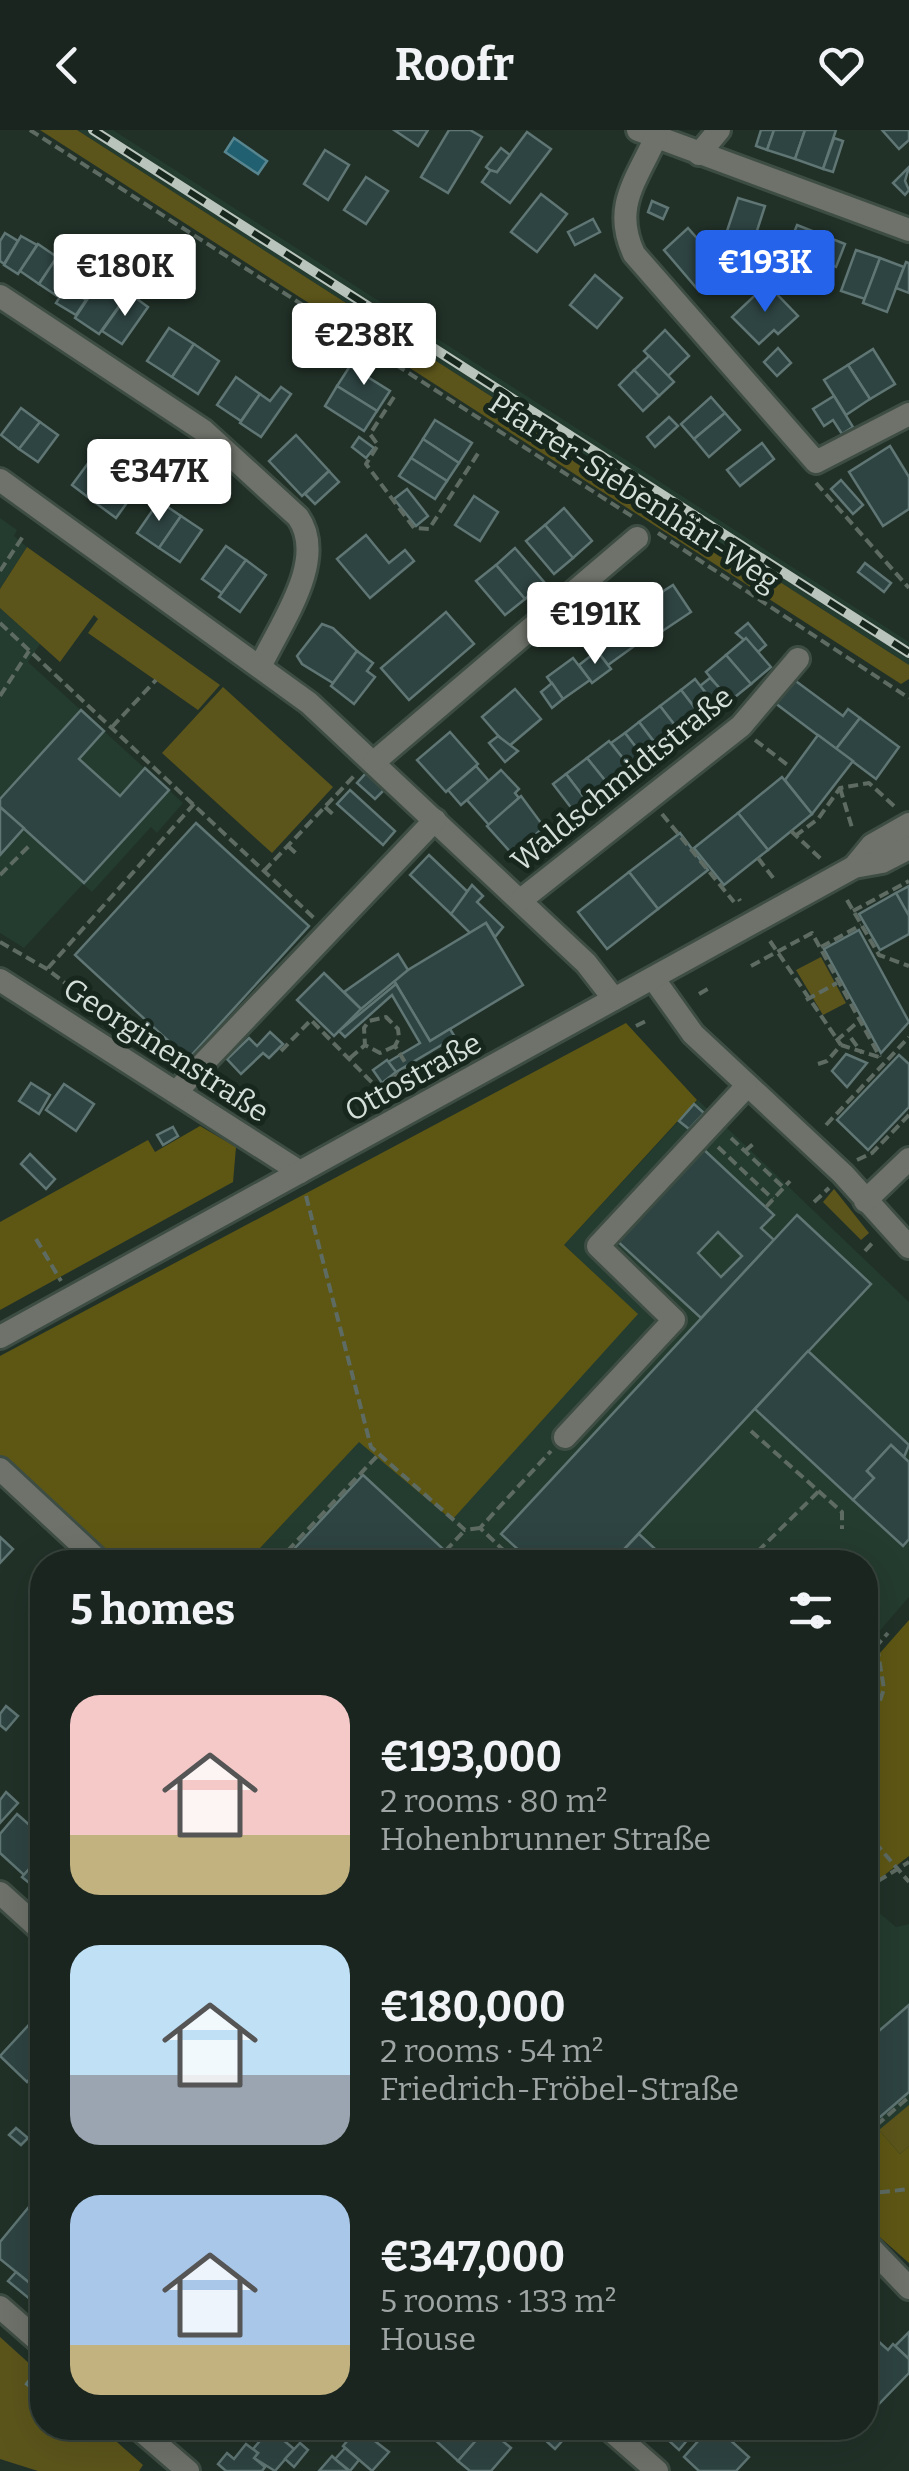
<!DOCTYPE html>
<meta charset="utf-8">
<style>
:root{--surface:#19251e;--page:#222d27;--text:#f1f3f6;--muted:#9fa5a4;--line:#37423c;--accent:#2563eb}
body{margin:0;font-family:Bitter,serif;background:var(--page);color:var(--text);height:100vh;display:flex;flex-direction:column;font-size:38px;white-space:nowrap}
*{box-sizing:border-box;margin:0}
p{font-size:32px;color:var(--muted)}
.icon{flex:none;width:55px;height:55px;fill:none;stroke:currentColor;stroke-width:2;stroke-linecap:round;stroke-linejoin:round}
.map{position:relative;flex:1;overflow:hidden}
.drawer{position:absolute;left:30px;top:1420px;width:848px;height:890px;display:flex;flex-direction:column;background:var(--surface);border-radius:40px;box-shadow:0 10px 40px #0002,0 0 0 2px var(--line)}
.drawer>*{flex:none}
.price{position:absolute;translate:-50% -85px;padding:0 22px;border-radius:10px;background:#fff;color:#222;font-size:32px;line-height:65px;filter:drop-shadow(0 2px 5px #0008)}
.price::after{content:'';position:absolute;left:50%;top:60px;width:30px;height:22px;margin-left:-15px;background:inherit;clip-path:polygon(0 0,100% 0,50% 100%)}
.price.selected{background:var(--accent);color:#fff}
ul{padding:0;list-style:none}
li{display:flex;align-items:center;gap:30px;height:250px;padding:0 40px}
li span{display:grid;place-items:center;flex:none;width:280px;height:200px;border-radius:30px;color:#555}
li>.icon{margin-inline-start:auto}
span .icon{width:120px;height:120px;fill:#fffc;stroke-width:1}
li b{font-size:42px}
h2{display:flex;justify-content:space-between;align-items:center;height:120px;padding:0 40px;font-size:42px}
header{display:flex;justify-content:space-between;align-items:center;height:130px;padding:0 40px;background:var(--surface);font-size:45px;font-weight:700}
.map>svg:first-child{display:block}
.built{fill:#243b2f}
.green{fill:#5c551b}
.forest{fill:#5e5714}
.water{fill:#216070;stroke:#578690;stroke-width:2.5}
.building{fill:#2e4442;stroke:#5f7674;stroke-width:2.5;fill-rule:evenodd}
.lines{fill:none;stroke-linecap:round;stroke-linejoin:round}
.minor-casing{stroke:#3e4d44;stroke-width:28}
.path{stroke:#5d6b63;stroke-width:4;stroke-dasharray:10 5;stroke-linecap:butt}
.minor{stroke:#6e726a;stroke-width:22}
.rail-casing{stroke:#b9c4bd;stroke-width:10}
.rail{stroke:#17271e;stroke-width:6;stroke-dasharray:19;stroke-linecap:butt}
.labels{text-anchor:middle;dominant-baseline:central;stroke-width:10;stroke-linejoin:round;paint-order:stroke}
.street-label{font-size:30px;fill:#d5dfd9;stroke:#17271e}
</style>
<header><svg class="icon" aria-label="back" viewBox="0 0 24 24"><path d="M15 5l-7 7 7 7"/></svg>Roofr<svg class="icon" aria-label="heart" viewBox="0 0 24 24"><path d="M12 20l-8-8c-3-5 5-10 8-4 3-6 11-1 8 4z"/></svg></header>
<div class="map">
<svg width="909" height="2341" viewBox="0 0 909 2341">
<rect width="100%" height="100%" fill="#213128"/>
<g class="built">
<polygon points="77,0 113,0 909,512 909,535"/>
<polygon points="0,388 17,400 14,406 27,417 0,459"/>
<polygon points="0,478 40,514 28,532 183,673 157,703 151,697 92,762 83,754 24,818 0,803 0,725 24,699 0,677"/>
<polygon points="698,970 909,1172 909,1467 865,1518 865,1432 247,1432 359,1311 451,1389 637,1184 564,1115"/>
<polygon points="865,1771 896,1797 909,1794 909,2016 900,2024 879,2001 865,2012"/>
</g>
<g class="green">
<polygon points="40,0 77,0 909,535 909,549 901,554"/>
<polygon points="27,417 220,555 198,580 88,503 98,489 94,485 60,532 0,478 0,459"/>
<polygon points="223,557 333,657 272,723 162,623"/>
<polygon points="821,827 846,873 823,885 796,840"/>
<polygon points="834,1059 869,1103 861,1110 823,1072"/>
<polygon points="909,1975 909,2016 900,2024 879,2000"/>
<polygon points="0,2207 42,2245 42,2298 101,2298 143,2335 139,2341 38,2341 0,2329"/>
</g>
<g class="forest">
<polygon points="626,893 697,970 564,1115 638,1184 452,1390 359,1312 247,1432 115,1432 0,1329 0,1226"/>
<polygon points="200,996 236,1017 233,1052 0,1180 0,1092 148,1010 155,1022"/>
<polygon points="909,1490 909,1726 865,1760 865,1540"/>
<polygon points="879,2000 900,2024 909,2016 909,2133 865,2094 865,2012"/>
</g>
<polygon class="water" points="234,8 267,31 258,44 225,22"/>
<g class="building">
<polygon points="394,0 428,0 418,16"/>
<polygon points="449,0 470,0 482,7 448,63 421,47"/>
<polygon points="761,0 774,0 767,20 756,16"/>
<polygon points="774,0 805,0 795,29 767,20"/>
<polygon points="805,0 836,0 823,39 795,29"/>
<polygon points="882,0 909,0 909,10 899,19"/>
<polygon points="527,2 551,19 510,73 482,52 492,38 497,42"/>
<polygon points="834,8 843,11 833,42 823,39"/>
<polygon points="501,18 510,25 497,42 490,40 486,37"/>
<polygon points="325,20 349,35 328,70 304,54"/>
<polygon points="909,37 905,51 909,60 905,65 893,53"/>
<polygon points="366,47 388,61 366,94 344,80"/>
<polygon points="541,64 567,84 537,122 511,102"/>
<polygon points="738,68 765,76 754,110 727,101"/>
<polygon points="652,71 668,78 663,89 648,82"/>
<polygon points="593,89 600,102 575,115 568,102"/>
<polygon points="797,95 845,114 836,137 788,118"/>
<polygon points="688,98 724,139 699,161 664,120"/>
<polygon points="5,103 18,111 4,134 0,131 0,111"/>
<polygon points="21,106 37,115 18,144 4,135"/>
<polygon points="774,113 819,131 812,147 767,129"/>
<polygon points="38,114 57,127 39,154 20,141"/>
<polygon points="72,118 91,132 79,149 71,145 57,166 39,154 57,127 63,131"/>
<polygon points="856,120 880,128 865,169 841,161"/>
<polygon points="880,128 904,137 887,182 863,173"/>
<polygon points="906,132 909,133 909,163 896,158"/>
<polygon points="104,144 130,161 99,204 75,188"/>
<polygon points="71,145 86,155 79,165 64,156"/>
<polygon points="595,145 622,168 597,198 570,175"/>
<polygon points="88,151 96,157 86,170 79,165"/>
<polygon points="767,154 798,186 778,204 774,200 759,214 732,187"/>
<polygon points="66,157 86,170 76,185 56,173"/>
<polygon points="129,163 148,177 122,214 102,201"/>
<polygon points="169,198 194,214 172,247 147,231"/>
<polygon points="665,200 689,226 668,246 644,221"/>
<polygon points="194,214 219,231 198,264 172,247"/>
<polygon points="778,218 791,233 777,246 764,232"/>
<polygon points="873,219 895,254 870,269 848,235"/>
<polygon points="649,226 674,252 659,266 634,240"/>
<polygon points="848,235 870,269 846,285 824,250"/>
<polygon points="350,236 390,261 377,281 337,256"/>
<polygon points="634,240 659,266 643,281 619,255"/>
<polygon points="236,247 260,264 241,291 217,275"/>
<polygon points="337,256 377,281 364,301 325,276"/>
<polygon points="281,257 291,264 261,307 240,293 260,264 270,271"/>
<polygon points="834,266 853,297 842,304 833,290 824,296 813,279"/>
<polygon points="711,267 725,283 694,309 681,294"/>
<polygon points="21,278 40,292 19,319 1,305"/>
<polygon points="725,283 740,300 709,327 694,309"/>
<polygon points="669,287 678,296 655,317 647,307"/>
<polygon points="435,290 472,313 459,333 423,309"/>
<polygon points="40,292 58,305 38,332 19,319"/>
<polygon points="296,305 329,341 302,366 269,331"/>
<polygon points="359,307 374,318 366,328 352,317"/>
<polygon points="423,309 459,333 447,351 411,328"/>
<polygon points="762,313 774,329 740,356 727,340"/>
<polygon points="890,316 909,347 909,379 883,396 849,342"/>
<polygon points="92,328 113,343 93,371 72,355"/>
<polygon points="411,328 447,351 435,369 399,346"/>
<polygon points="329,341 339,352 315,374 305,364"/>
<polygon points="113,343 136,360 116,388 93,371"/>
<polygon points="841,350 863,375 853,384 831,359"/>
<polygon points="407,359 428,386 416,396 394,369"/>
<polygon points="474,366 498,382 480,411 455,395"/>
<polygon points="159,371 181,386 159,418 137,403"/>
<polygon points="564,378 592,411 573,428 545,395"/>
<polygon points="181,386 202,400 180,432 159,418"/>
<polygon points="545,395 573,428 554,444 526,411"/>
<polygon points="366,405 389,433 405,420 414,431 370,468 337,429"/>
<polygon points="226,416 246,430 222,463 202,449"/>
<polygon points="515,418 544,452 525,469 496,435"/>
<polygon points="246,430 266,445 240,482 219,467"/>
<polygon points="865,433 891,453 884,462 858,442"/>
<polygon points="496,435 525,469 505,485 476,451"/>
<polygon points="673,455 691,482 658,504 640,476"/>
<polygon points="446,482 474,514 409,570 381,538"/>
<polygon points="614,491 633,517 608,535 589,510"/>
<polygon points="748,493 766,515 758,522 736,503"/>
<polygon points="322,494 333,498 357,521 333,553 302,534 297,526"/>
<polygon points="746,508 771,537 751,554 726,525"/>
<polygon points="357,521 373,533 367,541 375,547 354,574 331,556"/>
<polygon points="597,521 611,539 592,553 579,535"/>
<polygon points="726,525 751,554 730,571 706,542"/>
<polygon points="573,528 590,550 563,569 547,547"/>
<polygon points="710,548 726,565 715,574 700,556"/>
<polygon points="695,549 719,580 705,591 681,560"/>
<polygon points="793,549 843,586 848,579 860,588 836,619 775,573"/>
<polygon points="552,553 563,569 552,578 541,562"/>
<polygon points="515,559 541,589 508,617 482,587"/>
<polygon points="681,560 708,595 687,611 660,576"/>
<polygon points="660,576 687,611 666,627 639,592"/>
<polygon points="81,580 104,601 79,629 120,666 145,638 169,660 84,753 0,677 0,669"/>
<polygon points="860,588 899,617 876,649 836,619"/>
<polygon points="639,592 663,624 649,634 625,603"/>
<polygon points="450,602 478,634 446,662 417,630"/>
<polygon points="625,603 649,634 636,645 611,613"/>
<polygon points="818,605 853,631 812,684 785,650"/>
<polygon points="498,606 518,621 505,632 489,613"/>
<polygon points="609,611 638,647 616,664 587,628"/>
<polygon points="587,628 616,664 594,681 566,644"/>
<polygon points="476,636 489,651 461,675 448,660"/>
<polygon points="501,640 519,659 515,663 519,668 489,695 467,670"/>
<polygon points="366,643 384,660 375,669 357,653"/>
<polygon points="566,644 592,678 579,688 553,654"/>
<polygon points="782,647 812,684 768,720 738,683"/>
<polygon points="350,660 395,701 383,715 337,674"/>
<polygon points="521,666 544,697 513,725 487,696"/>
<polygon points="0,677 24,698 0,725"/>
<polygon points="738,683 768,720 724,755 694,718"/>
<polygon points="196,693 309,796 188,929 75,825"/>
<polygon points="547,695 559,709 537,727 526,714"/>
<polygon points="680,703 708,740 658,779 629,742"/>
<polygon points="429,725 470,764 451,784 410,745"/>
<polygon points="629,742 658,779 607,819 578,782"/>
<polygon points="472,755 483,766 477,772 503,797 495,807 486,793 470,803 451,784"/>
<polygon points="909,756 909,786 896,763"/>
<polygon points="896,763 909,786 909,804 880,820 859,784"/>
<polygon points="486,793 523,855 430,911 393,849"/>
<polygon points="859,800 909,892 881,923 824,819"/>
<polygon points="398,824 408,840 361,879 344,862"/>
<polygon points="324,843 361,879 334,906 297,870"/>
<polygon points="396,854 430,911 450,899 455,907 396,942 388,932 420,913 392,865 345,907 339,901"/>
<polygon points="270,902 283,914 269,928 263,923 241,944 227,929 249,908 257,916"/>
<polygon points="846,924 867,933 847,957 832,941"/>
<polygon points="899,925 909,934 909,977 868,1020 837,990"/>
<polygon points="387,930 396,942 382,953 373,940"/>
<polygon points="31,953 50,965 39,984 19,971"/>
<polygon points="64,954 94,974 76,1001 46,980"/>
<polygon points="694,974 704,983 689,999 679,991"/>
<polygon points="173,997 178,1006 163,1015 157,1005"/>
<path d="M701,1017L774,1085L761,1098L774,1110L701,1188L615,1109ZM718,1102L742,1126L721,1147L698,1123Z"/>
<polygon points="30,1024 55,1049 46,1059 21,1034"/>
<polygon points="797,1085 871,1154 612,1432 532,1432 501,1404"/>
<polygon points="808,1221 909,1315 904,1327 891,1315 867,1341 874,1348 853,1370 755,1279"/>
<polygon points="891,1315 909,1332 909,1409 903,1416 853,1370 874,1348 867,1341"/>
<polygon points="363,1345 442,1418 428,1432 282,1432"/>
<polygon points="639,1404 669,1432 612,1432"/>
<polygon points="0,1407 13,1419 0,1433"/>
<polygon points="6,1576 18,1586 6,1600 0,1595 0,1584"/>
<polygon points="6,1662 18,1673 0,1693 0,1670"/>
<polygon points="17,1684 42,1706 42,1724 24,1745 0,1723 0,1704"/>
<polygon points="37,1730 42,1735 28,1752 22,1747"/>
<polygon points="909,1875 909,1962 865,2000 865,1913"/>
<polygon points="38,1885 42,1889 42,1935 27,1952 0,1926"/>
<polygon points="16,1998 28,2008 21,2015 9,2005"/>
<polygon points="28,2078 42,2090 42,2152 37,2159 0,2129 0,2112"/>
<polygon points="16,2142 37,2159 42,2152 42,2168 37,2175 8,2151"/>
<polygon points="909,2202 909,2229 895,2216"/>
<polygon points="878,2211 888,2220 893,2214 909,2229 909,2243 877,2276 865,2265 865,2224"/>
<polygon points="38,2239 42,2242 39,2264 26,2254"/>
<polygon points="358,2298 389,2322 372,2341 343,2316"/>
<polygon points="445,2298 487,2298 458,2331 435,2310"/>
<polygon points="487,2298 511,2318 491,2341 470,2341 458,2331"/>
<polygon points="532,2298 567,2298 571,2301 555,2319"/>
<polygon points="675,2298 689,2308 679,2320 666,2308"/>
<polygon points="270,2299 294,2319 275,2341 254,2328 258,2323 253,2319"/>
<polygon points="718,2299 749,2327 736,2341 699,2341 684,2327 707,2301 712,2306"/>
<polygon points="300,2313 308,2320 294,2337 285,2329"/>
<polygon points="246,2314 258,2323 254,2328 265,2337 262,2341 226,2341 218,2334 227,2323 234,2329"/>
<polygon points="345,2318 359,2330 350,2341 335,2329"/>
<polygon points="332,2326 335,2329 349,2341 319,2341"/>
</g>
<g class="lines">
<defs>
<g id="minor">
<polyline points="638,0 909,100"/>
<path d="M656,7C636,51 612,77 634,124L816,332L909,284"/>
<polyline points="699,24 719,0"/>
<path d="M0,166L204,301L298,387C328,430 280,494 261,535"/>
<polyline points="0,350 309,573 586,833 614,869"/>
<polyline points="374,632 637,408"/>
<polyline points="854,737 872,715 909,694"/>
<polyline points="521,770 741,596 798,529"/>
<polyline points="653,848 693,904 843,1044 909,1117"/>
<polyline points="0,850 300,1042"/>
<polyline points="176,962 435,690"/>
<polyline points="865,1071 909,1029"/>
<polyline points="0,1207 854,737 882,732 909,718"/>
<polyline points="565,1307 674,1190 598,1116 746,957"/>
<polyline points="0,1339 100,1432"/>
<polyline points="0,1763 42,1801"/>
<polyline points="865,2112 909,2158"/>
<polyline points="0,2177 42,2214"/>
<polyline points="138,2298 188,2341"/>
<polyline points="608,2298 657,2341"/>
</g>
</defs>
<use href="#minor" class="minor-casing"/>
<g class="path">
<polyline points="30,0 633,387"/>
<polyline points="394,267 370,304 378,315 366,334 414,398 429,399 479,322"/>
<polyline points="816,353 909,458"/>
<polyline points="658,403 909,568"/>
<polyline points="0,441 24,405"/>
<polyline points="0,493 314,788"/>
<polyline points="0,566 29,521"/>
<polyline points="112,597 156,550"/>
<polyline points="755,610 789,636"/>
<polyline points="840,658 853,701"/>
<polyline points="325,677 335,686"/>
<polyline points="662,684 734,772"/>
<polyline points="791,701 822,730"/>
<polyline points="795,706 818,689 840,658 869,653 894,676"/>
<polyline points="288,716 298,725"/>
<polyline points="758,728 774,749"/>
<polyline points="264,741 354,646"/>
<polyline points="0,745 29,716"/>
<polyline points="739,769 740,771"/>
<polyline points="847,770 879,825 909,836"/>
<polyline points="853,781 909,751"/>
<polyline points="770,811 841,915"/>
<polyline points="0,812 47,839 141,912"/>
<polyline points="821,817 861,795"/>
<polyline points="751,836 812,803 880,927"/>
<polyline points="48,838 194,674"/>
<polyline points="699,864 711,857"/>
<polyline points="806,870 837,853"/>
<polyline points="636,896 648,890"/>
<polyline points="851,908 862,923"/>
<polyline points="836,911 859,891"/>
<polyline points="395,916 380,923 365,915 364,898 369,891 386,887 398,899 399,908 395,916 416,950"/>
<polyline points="281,921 311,890 389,970"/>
<polyline points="350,928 365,915"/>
<polyline points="818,934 827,931 841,915 882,928"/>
<polyline points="379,957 409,938"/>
<polyline points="826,995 909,907"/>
<polyline points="731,1008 784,1058"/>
<polyline points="718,1017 773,1069"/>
<polyline points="745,1021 753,1014"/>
<polyline points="857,1030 872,1023 909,985"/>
<polyline points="306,1066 371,1317 465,1400 480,1398"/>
<polyline points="814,1072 829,1058"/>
<polyline points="766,1077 790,1051"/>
<polyline points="36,1109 61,1151"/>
<polyline points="865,1121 875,1110"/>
<polyline points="751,1301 842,1382 842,1399"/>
<polyline points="277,1432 379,1324"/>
<polyline points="435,1432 465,1400"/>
<polyline points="516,1432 480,1398 551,1321"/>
<polyline points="747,1432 819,1361"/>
<polyline points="865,1529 888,1503"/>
<polyline points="865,1613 884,1559 877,1516"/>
<polyline points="865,1701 909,1752"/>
<polyline points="865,1759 909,1732"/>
<polyline points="865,2005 909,1967"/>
<polyline points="865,2064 909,2059"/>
<polyline points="184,2309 194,2298"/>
</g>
<use href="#minor" class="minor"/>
<defs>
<polyline id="rail" points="93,0 909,523"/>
</defs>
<use href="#rail" class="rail-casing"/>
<use href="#rail" class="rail"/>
</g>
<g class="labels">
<g class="street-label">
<text transform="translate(634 362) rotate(33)">Pfarrer-Siebenhärl-Weg</text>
<text transform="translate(622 649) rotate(-39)">Waldschmidtstraße</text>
<text transform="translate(166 920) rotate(33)">Georginenstraße</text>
<text transform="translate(413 947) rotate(-29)">Ottostraße</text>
</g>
</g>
</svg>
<b class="price selected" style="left:765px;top:185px">€193K</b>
<b class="price" style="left:125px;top:189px">€180K</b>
<b class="price" style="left:364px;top:258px">€238K</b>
<b class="price" style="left:159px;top:394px">€347K</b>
<b class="price" style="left:595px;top:537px">€191K</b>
<section class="drawer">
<h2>5 homes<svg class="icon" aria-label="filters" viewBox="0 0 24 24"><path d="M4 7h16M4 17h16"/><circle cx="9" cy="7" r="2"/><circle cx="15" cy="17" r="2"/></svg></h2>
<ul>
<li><span style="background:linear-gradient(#f6c9c9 70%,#c2b280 0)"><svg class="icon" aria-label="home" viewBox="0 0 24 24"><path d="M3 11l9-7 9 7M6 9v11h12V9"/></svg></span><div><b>€193,000</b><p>2 rooms · 80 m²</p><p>Hohenbrunner Straße</p></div></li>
<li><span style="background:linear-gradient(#bfe0f5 65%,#9aa5b1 0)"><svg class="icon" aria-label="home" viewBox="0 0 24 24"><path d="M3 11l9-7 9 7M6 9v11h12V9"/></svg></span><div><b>€180,000</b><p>2 rooms · 54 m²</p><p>Friedrich-Fröbel-Straße</p></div></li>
<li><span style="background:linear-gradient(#a9c7e8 75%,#c2b280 0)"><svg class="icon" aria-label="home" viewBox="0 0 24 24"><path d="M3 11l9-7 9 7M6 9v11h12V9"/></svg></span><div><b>€347,000</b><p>5 rooms · 133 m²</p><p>House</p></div></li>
</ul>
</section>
</div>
